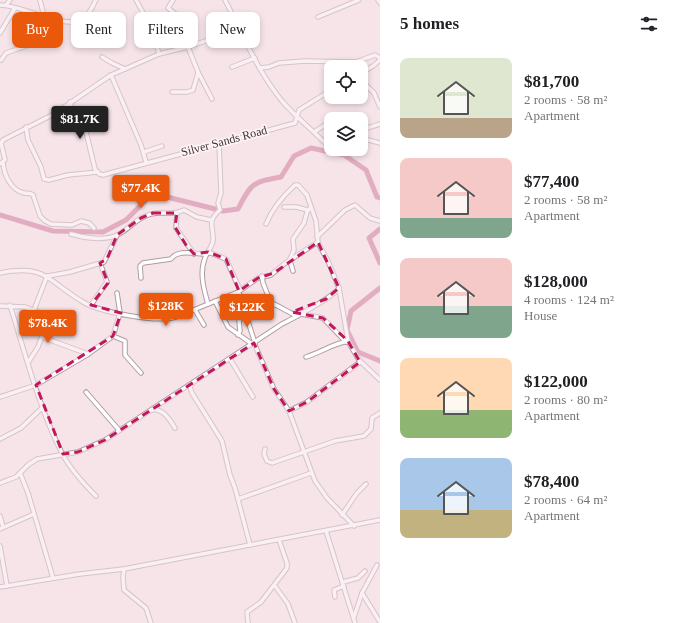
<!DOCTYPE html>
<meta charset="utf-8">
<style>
:root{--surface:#fff;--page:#f6f6f6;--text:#202124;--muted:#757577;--accent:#ea580c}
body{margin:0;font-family:Georgia,serif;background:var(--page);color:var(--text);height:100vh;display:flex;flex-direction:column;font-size:15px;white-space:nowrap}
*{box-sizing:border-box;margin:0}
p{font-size:13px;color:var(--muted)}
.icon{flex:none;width:22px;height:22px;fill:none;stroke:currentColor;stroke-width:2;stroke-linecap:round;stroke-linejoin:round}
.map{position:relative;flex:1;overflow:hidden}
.panel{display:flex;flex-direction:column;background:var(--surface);width:300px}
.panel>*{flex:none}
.hud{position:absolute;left:12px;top:12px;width:308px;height:36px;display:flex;gap:8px}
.controls{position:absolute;left:324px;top:60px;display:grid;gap:8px}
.controls a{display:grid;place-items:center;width:44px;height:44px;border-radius:8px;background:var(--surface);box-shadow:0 2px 6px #0003;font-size:20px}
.price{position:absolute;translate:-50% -34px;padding:0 9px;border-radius:4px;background:var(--accent);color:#fff;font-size:13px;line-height:26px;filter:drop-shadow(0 1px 2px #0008)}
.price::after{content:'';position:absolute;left:50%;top:24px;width:12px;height:9px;margin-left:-6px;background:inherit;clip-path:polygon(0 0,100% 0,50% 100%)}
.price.selected{background:#222;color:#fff}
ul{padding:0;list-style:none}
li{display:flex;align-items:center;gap:12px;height:100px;padding:0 20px}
li span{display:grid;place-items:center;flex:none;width:112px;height:80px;border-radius:8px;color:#555}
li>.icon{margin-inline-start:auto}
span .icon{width:48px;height:48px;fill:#fffc;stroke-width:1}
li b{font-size:17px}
h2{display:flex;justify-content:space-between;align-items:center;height:48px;padding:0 20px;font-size:17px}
.pill{padding:0 14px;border-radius:8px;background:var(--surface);box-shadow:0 2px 6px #0003;font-size:14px;line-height:36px}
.pill.selected{background:var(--accent);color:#fff}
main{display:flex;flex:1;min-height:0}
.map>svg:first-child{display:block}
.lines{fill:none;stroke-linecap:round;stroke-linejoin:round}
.river{stroke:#cb6b8e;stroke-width:5}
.street-casing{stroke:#af9da3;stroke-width:5.5}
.street{stroke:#fff;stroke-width:3.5}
.marked{fill:none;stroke:#c2185b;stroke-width:3;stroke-dasharray:8 5;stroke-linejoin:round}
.labels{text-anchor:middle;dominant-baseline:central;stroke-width:3.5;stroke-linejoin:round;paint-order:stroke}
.street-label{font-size:12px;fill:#3a3335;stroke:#fff3f6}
</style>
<main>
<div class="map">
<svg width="380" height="623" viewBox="0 0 380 623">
<rect width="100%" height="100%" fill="#f6e4e9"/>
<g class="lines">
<g class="river">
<path d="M0,215L53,231L103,232L126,220L148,198L167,197L223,211L238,209C251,183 253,182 281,177L294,156L311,148L344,155L366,170L377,197L380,198"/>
<polyline points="380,229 369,238 380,263"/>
<polyline points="380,288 351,311 347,330 358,352 380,361"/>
</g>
<defs>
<g id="street">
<polyline points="40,0 44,16"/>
<polyline points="136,0 152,29 159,54"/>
<polyline points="173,0 168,8 188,24"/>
<path d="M225,0C242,33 258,72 282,101C295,116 310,128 324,142"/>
<polyline points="378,0 380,3"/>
<path d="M0,5C21,5 64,29 81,20C89,16 92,7 96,0"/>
<polyline points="6,5 10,0"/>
<polyline points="318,17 359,0"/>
<polyline points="0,33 15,8"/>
<polyline points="188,47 198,72 212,99"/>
<polyline points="102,57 112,63 125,69"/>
<polyline points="1,60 6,53 32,44 42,15"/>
<polyline points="232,67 255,58"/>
<polyline points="259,68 269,67 279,63 305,61 356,62 375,55 380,58"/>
<polyline points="361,73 373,66 380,60"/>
<polyline points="111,75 141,145 146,162"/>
<polyline points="361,80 374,93 380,107"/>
<polyline points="172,92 187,92 193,90 198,73"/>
<polyline points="70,102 76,127 86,132 95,169 99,174 103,175 295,123 299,110 331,90"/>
<polyline points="26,127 28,140 41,167 44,179 49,180 68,175 98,172"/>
<polyline points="361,130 380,124"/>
<polyline points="314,132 325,125"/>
<polyline points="361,138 380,143"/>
<polyline points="144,152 162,146"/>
<path d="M3,163C4,175 11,190 24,193C28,194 29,192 33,195L40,216L45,221L51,224L72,225L81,221L89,223L94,228"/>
<polyline points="0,164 5,160 1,143 3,140 54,114 111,75 125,69 159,54 188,47 240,29"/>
<polyline points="284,207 296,207 308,210"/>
<polyline points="177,213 176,228 194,254"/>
<path d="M266,224C272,209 283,196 295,185H298L307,195L316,221L318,243L328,261L339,288L348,341L359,360L380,380"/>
<path d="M71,234C84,238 104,241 117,235C129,230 135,218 151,214C162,211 171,216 184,210L197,217L211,220"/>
<polyline points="317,237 345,210 355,205 370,218 380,221"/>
<polyline points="208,252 226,259 240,290"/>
<polyline points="289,261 294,250 293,239 304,223 307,212 311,207"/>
<polyline points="290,261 293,271"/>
<path d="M0,273C48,264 47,281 83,302C100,312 156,323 176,317L238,292L258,278L271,275L284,264L318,242"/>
<polyline points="48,276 70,272 104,262 117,235"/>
<polyline points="262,276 263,283 271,303"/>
<path d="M141,278L140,266L143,263L171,259C178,249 195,254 207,254"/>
<polyline points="238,292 244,302 245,312 255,343"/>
<polyline points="215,301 228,327 252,344"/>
<path d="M244,303C267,295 277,307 297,316"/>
<path d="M208,304C204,290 199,273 205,258C207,252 212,247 213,241C214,226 206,222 220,210L218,203L221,193L219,143"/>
<path d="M10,305C25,353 40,411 63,455C71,470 84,484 96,496"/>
<polyline points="91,305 107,282 100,263"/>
<polyline points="0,306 25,307 60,320"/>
<polyline points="34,310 47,276"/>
<polyline points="195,310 204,325"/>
<polyline points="301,314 323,318 346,342"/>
<polyline points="238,335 240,331 239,321 245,312"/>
<polyline points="113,336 125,341 125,355 141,373"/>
<polyline points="42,337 88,354"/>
<polyline points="254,343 274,389 289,411 315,481 327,498 354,526"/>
<path d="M306,357C322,352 332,344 348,341"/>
<polyline points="230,359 253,397"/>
<polyline points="29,361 38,347 49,317"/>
<polyline points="192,384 190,387 192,393 222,441 230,475 235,488 250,545"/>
<polyline points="86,392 119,430"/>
<polyline points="0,397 36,385 87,355 113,336 120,313 117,293"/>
<path d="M152,410C163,408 170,420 175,428"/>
<polyline points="289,411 307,402 360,362"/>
<polyline points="0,439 21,428 43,407"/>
<polyline points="265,449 264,454 267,461 272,463 335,441 364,436 371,429 372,418 380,413"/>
<polyline points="20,473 28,493 53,578"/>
<path d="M0,483L16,477L28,465L37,459L78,452L105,440L282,324C292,319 335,296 339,288"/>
<polyline points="238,499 311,473"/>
<polyline points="342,515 357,493 366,484"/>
<polyline points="0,516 3,527"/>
<polyline points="0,529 34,514"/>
<polyline points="326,531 355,623"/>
<polyline points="0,546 7,586"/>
<polyline points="124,569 123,577 124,590 146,608 151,623"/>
<polyline points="343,582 358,578 365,571"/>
<polyline points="275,586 288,604 295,623"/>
<polyline points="0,587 80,574 124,569 380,520"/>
<polyline points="362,593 380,622"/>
<polyline points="335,597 334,590 344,586"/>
<polyline points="354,617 362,593 377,565"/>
<polyline points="248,623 247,612 261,602 287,568 287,563 279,540"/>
</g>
</defs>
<use href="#street" class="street-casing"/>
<use href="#street" class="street"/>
</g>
<path d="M0 0H380V623H0ZM153,213H177L175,227L186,245L194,254L208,252L226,259L239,291L258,278L274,273L318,242L339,288L326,299L292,312L323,318L348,341L360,362L307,402L289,411L274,389L254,343L105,440L78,452L63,454L36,385L113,336L121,313L91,305L108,283L100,263L107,259L117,235L141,218Z" fill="#f6e4e9" fill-opacity=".55" fill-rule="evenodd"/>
<path class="marked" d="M153,213H177L175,227L186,245L194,254L208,252L226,259L239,291L258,278L274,273L318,242L339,288L326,299L292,312L323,318L348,341L360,362L307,402L289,411L274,389L254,343L105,440L78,452L63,454L36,385L113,336L121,313L91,305L108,283L100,263L107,259L117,235L141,218Z"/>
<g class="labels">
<g class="street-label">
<text transform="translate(224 141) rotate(-15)">Silver Sands Road</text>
</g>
</g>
</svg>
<div class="controls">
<a><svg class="icon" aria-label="locate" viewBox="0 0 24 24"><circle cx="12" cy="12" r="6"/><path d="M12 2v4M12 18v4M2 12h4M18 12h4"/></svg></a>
<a><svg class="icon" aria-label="layers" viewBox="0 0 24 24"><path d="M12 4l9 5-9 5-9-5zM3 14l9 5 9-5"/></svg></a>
</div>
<b class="price selected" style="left:80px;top:140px">$81.7K</b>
<b class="price" style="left:141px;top:209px">$77.4K</b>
<b class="price" style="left:166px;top:327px">$128K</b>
<b class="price" style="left:247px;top:328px">$122K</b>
<b class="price" style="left:48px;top:344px">$78.4K</b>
<div class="hud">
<a class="pill selected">Buy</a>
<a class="pill">Rent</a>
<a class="pill">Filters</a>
<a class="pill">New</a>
</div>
</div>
<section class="panel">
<h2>5 homes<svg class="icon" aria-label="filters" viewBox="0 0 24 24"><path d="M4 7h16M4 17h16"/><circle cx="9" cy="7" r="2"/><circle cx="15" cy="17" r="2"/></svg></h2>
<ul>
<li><span style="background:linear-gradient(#dfe7d0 75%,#b9a48a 0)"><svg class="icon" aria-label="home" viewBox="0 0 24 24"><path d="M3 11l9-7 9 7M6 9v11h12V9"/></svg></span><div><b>$81,700</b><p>2 rooms · 58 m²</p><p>Apartment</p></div></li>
<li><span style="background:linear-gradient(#f6c9c9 75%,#7fa58c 0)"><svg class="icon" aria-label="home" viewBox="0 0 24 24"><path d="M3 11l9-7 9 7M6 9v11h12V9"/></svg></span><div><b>$77,400</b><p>2 rooms · 58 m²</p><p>Apartment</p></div></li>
<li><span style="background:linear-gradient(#f6c9c9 60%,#7fa58c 0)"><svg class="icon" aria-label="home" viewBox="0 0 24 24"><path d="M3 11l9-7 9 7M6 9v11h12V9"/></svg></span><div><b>$128,000</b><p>4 rooms · 124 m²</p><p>House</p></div></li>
<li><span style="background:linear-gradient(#ffd9b3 65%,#8fb573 0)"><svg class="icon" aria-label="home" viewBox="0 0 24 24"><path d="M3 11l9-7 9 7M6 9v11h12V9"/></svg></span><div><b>$122,000</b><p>2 rooms · 80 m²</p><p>Apartment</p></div></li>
<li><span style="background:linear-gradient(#a9c7e8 65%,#c2b280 0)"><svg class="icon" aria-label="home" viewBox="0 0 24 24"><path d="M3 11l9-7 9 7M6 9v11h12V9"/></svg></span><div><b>$78,400</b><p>2 rooms · 64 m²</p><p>Apartment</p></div></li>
</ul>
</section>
</main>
